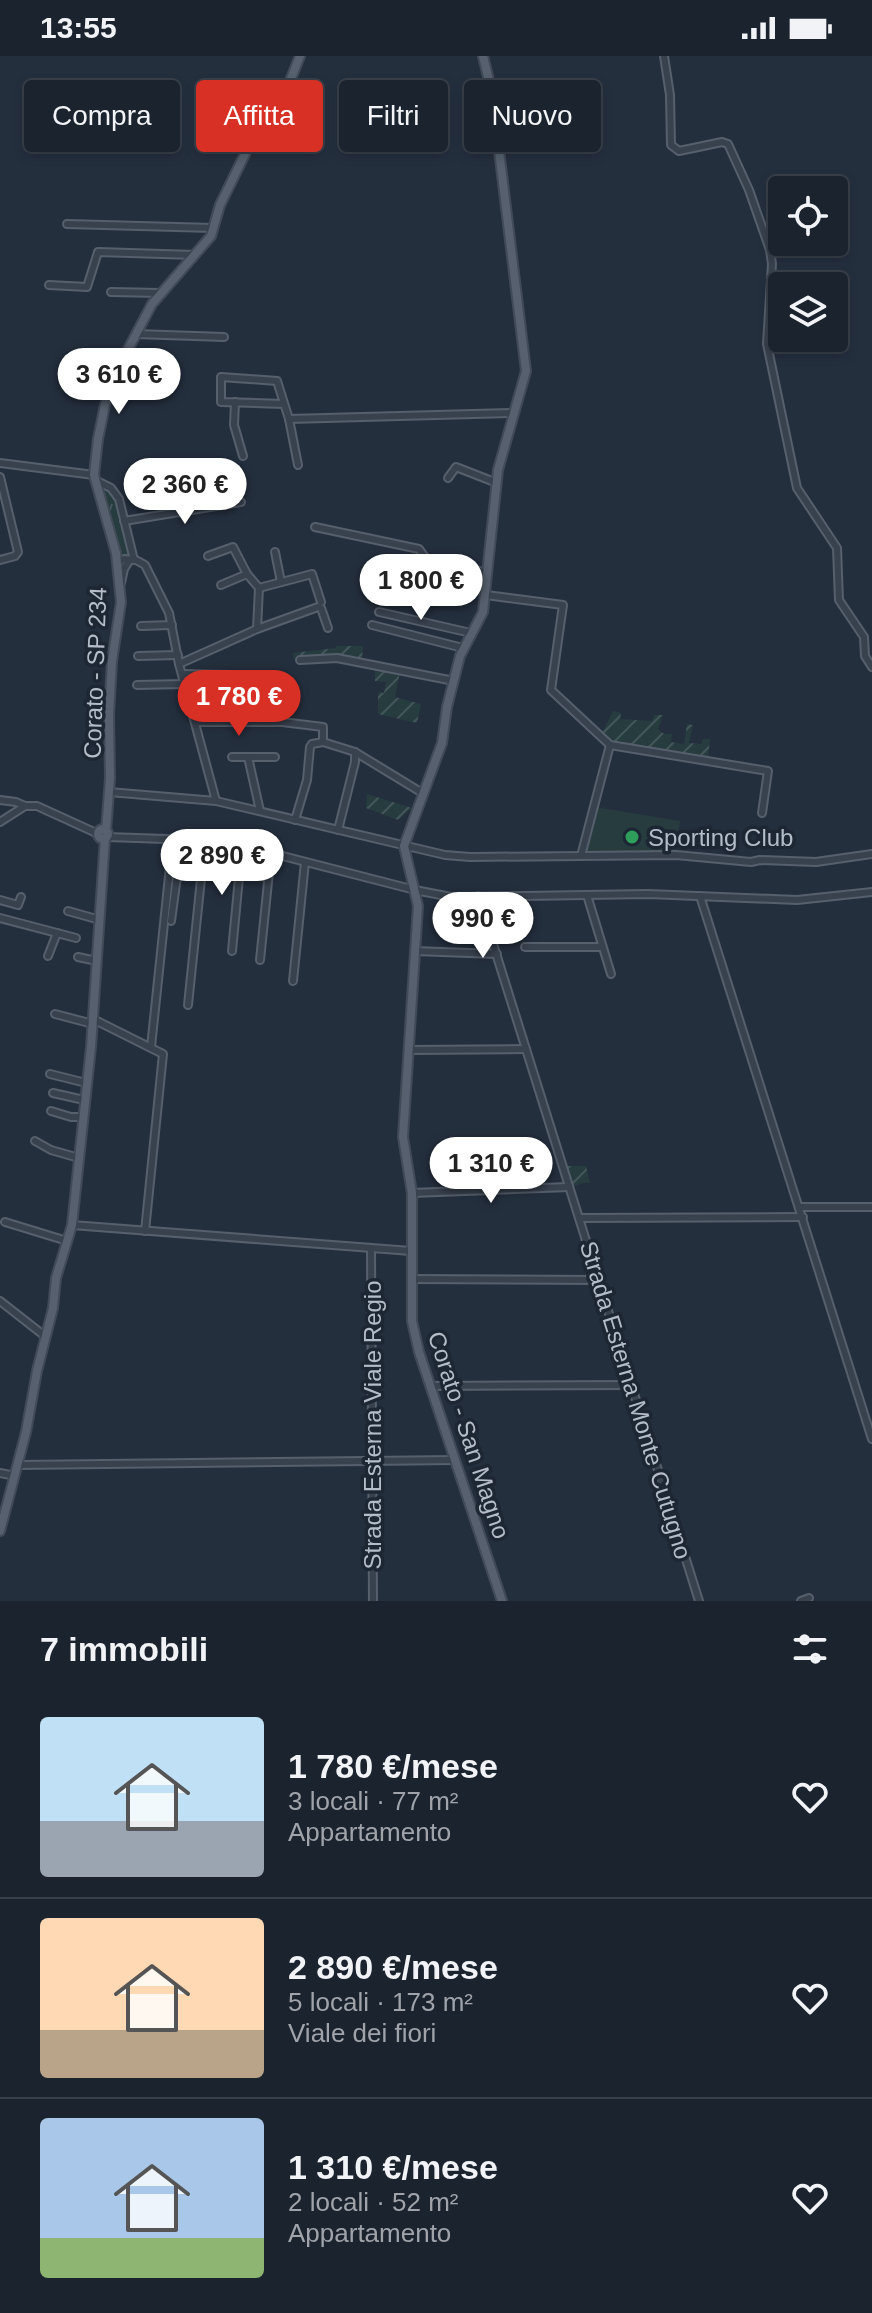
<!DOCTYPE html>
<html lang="it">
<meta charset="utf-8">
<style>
:root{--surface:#1b232e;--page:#282f3a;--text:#f1f3f6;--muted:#a0a4aa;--line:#39404a;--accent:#d93025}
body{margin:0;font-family:Arial,sans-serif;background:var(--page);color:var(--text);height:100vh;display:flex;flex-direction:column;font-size:30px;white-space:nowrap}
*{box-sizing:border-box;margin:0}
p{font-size:26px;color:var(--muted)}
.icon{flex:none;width:44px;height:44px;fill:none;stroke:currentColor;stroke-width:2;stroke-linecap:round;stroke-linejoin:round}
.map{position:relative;height:1545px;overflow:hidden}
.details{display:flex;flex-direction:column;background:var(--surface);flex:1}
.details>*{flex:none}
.guide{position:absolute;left:24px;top:24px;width:824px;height:72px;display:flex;gap:16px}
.controls{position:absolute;left:768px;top:120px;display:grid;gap:16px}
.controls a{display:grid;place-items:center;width:80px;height:80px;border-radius:8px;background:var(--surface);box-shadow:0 4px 12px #0003,0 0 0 2px var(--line);font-size:40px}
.price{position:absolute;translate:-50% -68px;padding:0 18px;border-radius:28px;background:#fff;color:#222;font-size:26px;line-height:52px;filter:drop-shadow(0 2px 4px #0008)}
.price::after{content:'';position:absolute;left:50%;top:48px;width:24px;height:18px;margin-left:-12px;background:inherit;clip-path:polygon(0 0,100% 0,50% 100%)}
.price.on{background:var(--accent);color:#fff}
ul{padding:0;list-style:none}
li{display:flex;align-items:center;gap:24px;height:200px;padding:0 40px}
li+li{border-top:2px solid var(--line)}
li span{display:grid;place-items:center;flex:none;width:224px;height:160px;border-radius:8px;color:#555}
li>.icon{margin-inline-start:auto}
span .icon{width:96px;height:96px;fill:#fffc;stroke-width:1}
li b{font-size:34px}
h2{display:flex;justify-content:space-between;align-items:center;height:96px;padding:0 40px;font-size:34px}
.tag{padding:0 28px;border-radius:8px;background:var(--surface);box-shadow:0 4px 12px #0003,0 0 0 2px var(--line);font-size:28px;line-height:72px}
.tag.on{background:var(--accent);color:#fff}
.status{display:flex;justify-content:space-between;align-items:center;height:56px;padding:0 40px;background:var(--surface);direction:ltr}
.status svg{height:22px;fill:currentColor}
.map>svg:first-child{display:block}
.park{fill:url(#park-tufts)}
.garden{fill:url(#garden-furrows)}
.pitch{fill:#263c3f}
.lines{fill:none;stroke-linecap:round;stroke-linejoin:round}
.minor-casing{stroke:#565f6c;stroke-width:10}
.major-casing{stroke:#414a57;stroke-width:12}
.minor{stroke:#38414e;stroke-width:6}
.major{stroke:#56606e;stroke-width:8}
.leisure-dot{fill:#2e9e5b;stroke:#1d2633;stroke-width:3}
.labels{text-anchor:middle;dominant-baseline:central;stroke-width:7;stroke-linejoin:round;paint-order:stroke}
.street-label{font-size:24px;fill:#b4bcc9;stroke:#1d2633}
.poi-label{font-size:24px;fill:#b4bcc9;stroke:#1d2633;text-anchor:start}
</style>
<div class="status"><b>13:55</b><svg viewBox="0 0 49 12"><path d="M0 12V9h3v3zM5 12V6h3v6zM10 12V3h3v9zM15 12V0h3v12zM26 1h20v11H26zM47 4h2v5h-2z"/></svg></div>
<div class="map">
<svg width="872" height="1545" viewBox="0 0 872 1545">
<defs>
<pattern id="park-tufts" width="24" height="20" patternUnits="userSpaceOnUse" patternTransform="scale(2)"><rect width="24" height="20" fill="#263c3f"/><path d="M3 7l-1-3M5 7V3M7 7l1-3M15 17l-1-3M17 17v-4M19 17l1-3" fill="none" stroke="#435659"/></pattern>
<pattern id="garden-furrows" width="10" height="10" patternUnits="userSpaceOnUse" patternTransform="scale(2)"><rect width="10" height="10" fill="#263c3f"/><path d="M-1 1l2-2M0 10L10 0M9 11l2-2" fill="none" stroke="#435659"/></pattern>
</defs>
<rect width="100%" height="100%" fill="#242f3e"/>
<path class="park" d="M99,429C125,440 125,475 131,501L120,496Z"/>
<g class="garden">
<polygon points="336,590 363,590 362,605 337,601 293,603 293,597 336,592"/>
<polygon points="375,612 400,616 395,641 421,648 417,667 378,658 378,636 384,637 386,626 375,625"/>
<polygon points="613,655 621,657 620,663 652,665 654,659 663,659 658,673 664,678 672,678 671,686 684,688 687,668 693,669 689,687 701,688 703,683 710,683 708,703 614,687 602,677"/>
<polygon points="367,738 412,752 398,764 366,752"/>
<polygon points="564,1110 586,1110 590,1127 582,1127 571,1132"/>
</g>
<polygon class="pitch" points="595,751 680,765 675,798 582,799"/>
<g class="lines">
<defs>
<g id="minor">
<polyline points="664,0 670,39 671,89 679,95 722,86 728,88 749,134 770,194 772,208 767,288 797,432 837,492 839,544 864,581 865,600 872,611"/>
<polyline points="67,168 213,172"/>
<polyline points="49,229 87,231 98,196 195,199"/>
<polyline points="111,236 160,237"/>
<polyline points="136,278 224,281"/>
<polyline points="235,346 234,369 243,400"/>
<polyline points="284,348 221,346 221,321 277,325 289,363 298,409"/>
<polyline points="289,363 514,357"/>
<polyline points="0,407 94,419"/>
<polyline points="0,421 18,496 15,500 0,504"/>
<polyline points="448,422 456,411 497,427"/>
<polyline points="95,424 111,432 119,443 134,504"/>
<polyline points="124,465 241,446"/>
<polyline points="315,471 419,493 427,504 488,517"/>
<polyline points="275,496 281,526"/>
<polyline points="208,500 233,491 247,518 259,532 257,573"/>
<polyline points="118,507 124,503 136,504 145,509 169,557 179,608 216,745"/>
<polyline points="121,527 124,513 129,505"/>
<polyline points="221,529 247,518"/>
<polyline points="259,532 312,518 321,546"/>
<polyline points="486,539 563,549 551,634 610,689 768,715 762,757"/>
<polyline points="321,552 328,572"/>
<polyline points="379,556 471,577"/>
<polyline points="372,569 463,592"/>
<polyline points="141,570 172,569"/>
<polyline points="138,600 178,599"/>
<polyline points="300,604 337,602 454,625"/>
<polyline points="179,608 257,573 318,551"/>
<polyline points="182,618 278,620 283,625 282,666"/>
<polyline points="137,629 185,628"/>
<polyline points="195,666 282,666 323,671 323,686 312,688 310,691 307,724 295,764"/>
<polyline points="323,686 355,696 424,738"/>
<polyline points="232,701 275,701"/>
<polyline points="248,701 260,755"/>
<polyline points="109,736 216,745 445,799 470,801 676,799 751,806 760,804 816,806 872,798"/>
<polyline points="0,744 16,746 25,750"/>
<polyline points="0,766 25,750 37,750 94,776 99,780"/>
<polyline points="338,774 355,706 355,696"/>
<polyline points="107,781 224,785 415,834 451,841 648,838 797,844 872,836"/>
<polyline points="581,800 610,689"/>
<polyline points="587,839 611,918"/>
<polyline points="478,840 699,1545"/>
<polyline points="700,840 872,1383"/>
<polyline points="0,844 18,849 21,841"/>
<polyline points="68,855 100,864"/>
<polyline points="0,862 76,882"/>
<polyline points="171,865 182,783"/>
<polyline points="525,891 602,891"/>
<polyline points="232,895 242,790"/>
<polyline points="414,895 497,898"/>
<polyline points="48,900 57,877"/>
<polyline points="78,901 97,905"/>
<polyline points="260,904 271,797"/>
<polyline points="293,925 305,806"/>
<polyline points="188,949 205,784"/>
<polyline points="55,958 93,968"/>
<polyline points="93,963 163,998 145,1175"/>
<polyline points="151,991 173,782"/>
<polyline points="409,994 526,993"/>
<polyline points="50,1018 86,1027"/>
<polyline points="53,1037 84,1044"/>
<polyline points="51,1055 71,1061 82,1061"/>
<polyline points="35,1085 51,1094 79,1102"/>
<polyline points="412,1137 569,1131"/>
<polyline points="799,1151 872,1151"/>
<polyline points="579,1162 803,1161"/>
<polyline points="5,1166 67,1185"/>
<polyline points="72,1169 411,1195"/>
<polyline points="371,1194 373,1545"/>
<polyline points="411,1223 598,1224"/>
<polyline points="0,1245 46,1281"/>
<polyline points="430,1330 631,1329"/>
<polyline points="19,1409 455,1404"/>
<polyline points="0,1417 15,1420"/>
<polyline points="801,1545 809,1542"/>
</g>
<g id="major">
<polyline points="483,0 492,37 526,315 498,414 483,556 460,600 447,651 442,687 404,790 418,850 403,1081 412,1137 412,1265 419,1296 502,1545"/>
<circle cx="103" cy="778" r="5"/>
<polyline points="106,775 110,722 109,659 112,605 121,546 116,497 94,419 98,383 105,349 114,320 152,248 211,180 220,149 247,94 288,30 300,0"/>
<polyline points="0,1475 26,1376 37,1315 53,1252 56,1222 72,1169 91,991 105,782"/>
</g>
</defs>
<use href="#minor" class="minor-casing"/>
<use href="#major" class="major-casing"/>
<use href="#minor" class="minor"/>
<use href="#major" class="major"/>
</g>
<circle class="leisure-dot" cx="632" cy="781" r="8"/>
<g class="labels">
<g class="street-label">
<text transform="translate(95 617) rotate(-88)">Corato - SP 234</text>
<text transform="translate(636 1344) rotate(73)">Strada Esterna Monte Cutugno</text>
<text transform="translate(372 1369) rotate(-90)">Strada Esterna Viale Regio</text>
<text transform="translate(469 1379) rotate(72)">Corato - San Magno</text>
</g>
<g class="poi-label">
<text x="648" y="781">Sporting Club</text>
</g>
</g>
</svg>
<div class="controls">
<a><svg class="icon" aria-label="locate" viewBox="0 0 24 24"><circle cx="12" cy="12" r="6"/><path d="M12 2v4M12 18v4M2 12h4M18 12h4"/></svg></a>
<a><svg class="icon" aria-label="layers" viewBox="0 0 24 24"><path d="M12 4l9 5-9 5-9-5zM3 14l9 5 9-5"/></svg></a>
</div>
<b class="price" style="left:119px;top:360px">3 610 €</b>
<b class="price" style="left:185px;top:470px">2 360 €</b>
<b class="price" style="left:421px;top:566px">1 800 €</b>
<b class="price on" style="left:239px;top:682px">1 780 €</b>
<b class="price" style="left:222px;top:841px">2 890 €</b>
<b class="price" style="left:483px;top:904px">990 €</b>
<b class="price" style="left:491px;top:1149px">1 310 €</b>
<div class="guide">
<a class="tag">Compra</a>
<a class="tag on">Affitta</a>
<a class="tag">Filtri</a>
<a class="tag">Nuovo</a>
</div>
</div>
<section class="details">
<h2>7 immobili<svg class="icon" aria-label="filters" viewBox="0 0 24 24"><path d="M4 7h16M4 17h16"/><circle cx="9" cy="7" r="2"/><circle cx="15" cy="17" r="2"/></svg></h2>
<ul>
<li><span style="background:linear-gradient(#bfe0f5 65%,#9aa5b1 0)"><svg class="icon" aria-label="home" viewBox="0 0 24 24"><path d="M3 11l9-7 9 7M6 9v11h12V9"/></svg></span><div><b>1 780 €/mese</b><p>3 locali · 77 m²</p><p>Appartamento</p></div><svg class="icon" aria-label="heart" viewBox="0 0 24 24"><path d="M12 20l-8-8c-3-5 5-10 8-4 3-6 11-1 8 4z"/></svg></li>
<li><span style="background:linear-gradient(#ffd9b3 70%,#b9a48a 0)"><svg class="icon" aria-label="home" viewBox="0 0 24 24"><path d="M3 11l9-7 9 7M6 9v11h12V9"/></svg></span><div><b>2 890 €/mese</b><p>5 locali · 173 m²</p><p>Viale dei fiori</p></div><svg class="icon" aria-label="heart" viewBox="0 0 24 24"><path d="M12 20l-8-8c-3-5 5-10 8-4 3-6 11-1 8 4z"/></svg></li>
<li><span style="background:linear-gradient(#a9c7e8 75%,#8fb573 0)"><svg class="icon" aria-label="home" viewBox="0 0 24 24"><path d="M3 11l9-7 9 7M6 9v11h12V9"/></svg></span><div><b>1 310 €/mese</b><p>2 locali · 52 m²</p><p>Appartamento</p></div><svg class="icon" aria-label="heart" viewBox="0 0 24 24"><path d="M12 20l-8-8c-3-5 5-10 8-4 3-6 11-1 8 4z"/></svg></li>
</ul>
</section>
